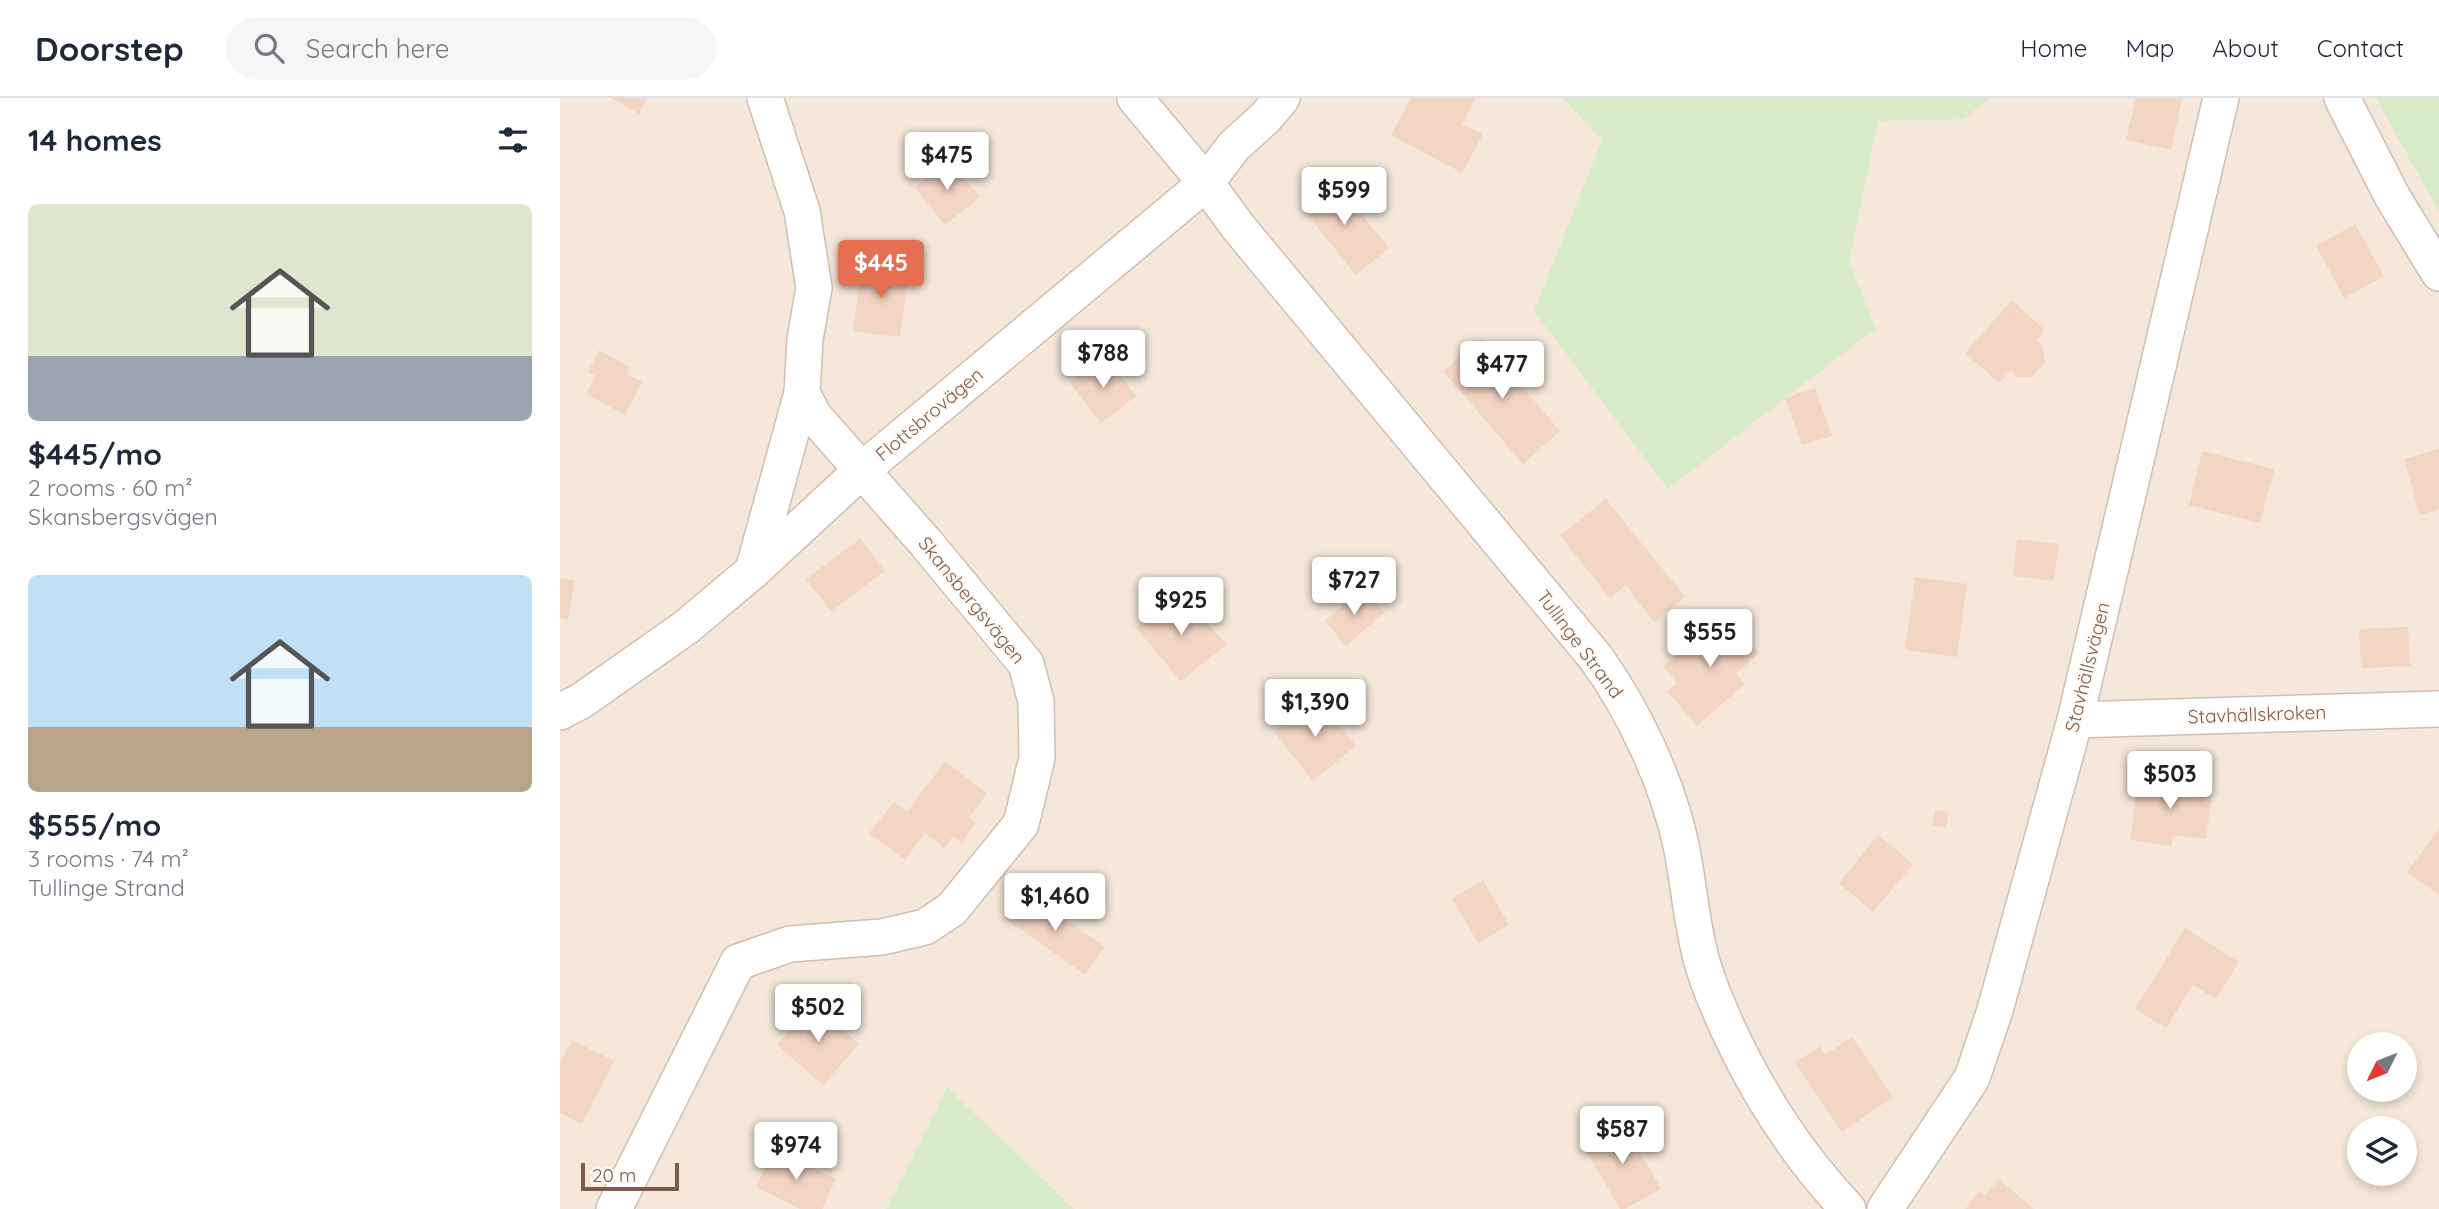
<!DOCTYPE html>
<meta charset="utf-8">
<style>
:root{--surface:#fff;--page:#f6f6f7;--text:#1f2937;--muted:#747a83;--line:#e0e1e3;--accent:#e76f51}
body{margin:0;font-family:Quicksand,sans-serif;background:var(--page);color:var(--text);height:100vh;display:flex;flex-direction:column;font-size:26px;white-space:nowrap}
*{box-sizing:border-box;margin:0}
p{font-size:23px;color:var(--muted)}
.icon{flex:none;width:38px;height:38px;fill:none;stroke:currentColor;stroke-width:2;stroke-linecap:round;stroke-linejoin:round}
.map{position:relative;flex:1;overflow:hidden}
.drawer{display:flex;flex-direction:column;background:var(--surface);width:560px}
.drawer>*{flex:none}
.needle{width:46px;rotate:227deg}
.buttons{position:absolute;left:1787px;top:934px;display:grid;gap:14px}
.buttons a{display:grid;place-items:center;width:70px;height:70px;border-radius:50%;background:var(--surface);box-shadow:0 4px 10px #0003;font-size:35px}
.scale{position:absolute;left:21px;bottom:18px;width:98px;box-sizing:border-box;padding-left:7px;border:4px solid #7a5c4d;border-top:0;font-size:19px;line-height:24px;white-space:nowrap;color:#7a5c4d;-webkit-text-stroke:5px #fffaf3;paint-order:stroke}
.price{position:absolute;translate:-50% -60px;padding:0 16px;border-radius:7px;background:#fff;color:#222;font-size:23px;line-height:46px;filter:drop-shadow(0 2px 4px #0008)}
.price::after{content:'';position:absolute;left:50%;top:42px;width:21px;height:16px;margin-left:-10px;background:inherit;clip-path:polygon(0 0,100% 0,50% 100%)}
.price.selected{background:var(--accent);color:#fff}
ul{padding:0;list-style:none}
li{display:grid;align-content:center;gap:14px;height:371px;padding:0 28px}
li span{display:grid;place-items:center;height:217px;border-radius:10px;color:#555}
li>.icon{margin-inline-start:auto}
span .icon{width:126px;height:126px;fill:#fffc;stroke-width:1}
li b{font-size:30px}
h2{display:flex;justify-content:space-between;align-items:center;height:84px;padding:0 28px;font-size:30px}
header{display:flex;align-items:center;gap:42px;box-sizing:border-box;height:98px;padding:0 35px;background:var(--surface);border-bottom:2px solid var(--line)}
header strong{font-size:33px}
nav{display:flex;gap:38px;margin-inline-start:auto;font-size:24px}
.search{width:490px;height:63px;background:var(--page);display:flex;align-items:center;gap:18px;box-sizing:border-box;padding:0 24px;border-radius:38px;color:var(--muted);font-size:26px}
main{display:flex;flex:1;min-height:0}
.map>svg:first-child{display:block}
.residential{fill:#f5e8da;fill-rule:evenodd}
.green{fill:#d8ecc9}
.building{fill:#f3d5c3}
.lines{fill:none;stroke-linecap:round;stroke-linejoin:round}
.minor-casing{stroke:#d1beb0;stroke-width:38}
.minor{stroke:#fff;stroke-width:35}
.labels{text-anchor:middle;dominant-baseline:central;stroke-width:5;stroke-linejoin:round;paint-order:stroke}
.street-label{font-size:19px;fill:#7a5c4d;stroke:#fffaf3}
</style>
<header>
<strong>Doorstep</strong>
<div class="search"><svg class="icon" aria-label="search" viewBox="0 0 24 24"><circle cx="10" cy="10" r="6"/><path d="M15 15l6 6"/></svg>Search here</div>
<nav><a>Home</a><a>Map</a><a>About</a><a>Contact</a></nav>
</header>
<main>
<section class="drawer">
<h2>14 homes<svg class="icon" aria-label="filters" viewBox="0 0 24 24"><path d="M4 7h16M4 17h16"/><circle cx="9" cy="7" r="2"/><circle cx="15" cy="17" r="2"/></svg></h2>
<ul>
<li><span style="background:linear-gradient(#dfe7d0 70%,#9aa5b1 0)"><svg class="icon" aria-label="home" viewBox="0 0 24 24"><path d="M3 11l9-7 9 7M6 9v11h12V9"/></svg></span><div><b>$445/mo</b><p>2 rooms · 60 m²</p><p>Skansbergsvägen</p></div></li>
<li><span style="background:linear-gradient(#bfe0f5 70%,#b9a48a 0)"><svg class="icon" aria-label="home" viewBox="0 0 24 24"><path d="M3 11l9-7 9 7M6 9v11h12V9"/></svg></span><div><b>$555/mo</b><p>3 rooms · 74 m²</p><p>Tullinge Strand</p></div></li>
</ul>
</section>
<div class="map">
<svg width="1879" height="1111" viewBox="0 0 1879 1111">
<rect width="100%" height="100%" fill="#fdf6ec"/>
<path class="residential" d="M0,0H1879V1111H514L387,989L326,1111H0ZM1799,947H1844V992H1799ZM1799,1031H1844V1076H1799Z"/>
<g class="green">
<polygon points="1003,0 1429,0 1404,21 1318,23 1289,164 1316,230 1108,391 974,213 1042,42"/>
<polygon points="1816,0 1879,0 1879,114"/>
<polygon points="387,989 514,1111 326,1111"/>
</g>
<g class="building">
<polygon points="52,0 87,0 79,16"/>
<polygon points="851,0 916,0 902,26 923,36 902,75 831,37"/>
<polygon points="1576,0 1622,0 1611,52 1566,42"/>
<polygon points="389,61 420,99 385,127 355,89"/>
<polygon points="773,81 829,150 796,177 740,108"/>
<polygon points="1795,126 1824,178 1784,200 1756,148"/>
<polygon points="302,165 349,172 340,239 293,233"/>
<polygon points="1452,202 1485,232 1476,242 1483,249 1485,264 1472,279 1457,279 1450,273 1439,285 1405,255"/>
<polygon points="921,240 1000,333 963,366 883,273"/>
<polygon points="39,252 70,269 67,276 82,284 65,317 26,296 36,278 28,274"/>
<polygon points="545,258 576,298 541,325 510,285"/>
<polygon points="1255,290 1272,338 1242,347 1225,300"/>
<polygon points="1879,351 1879,411 1860,417 1844,361"/>
<polygon points="1642,353 1714,371 1700,425 1629,407"/>
<polygon points="1046,401 1125,499 1094,524 1066,487 1050,500 1000,437"/>
<polygon points="300,441 325,473 271,513 246,481"/>
<polygon points="1457,441 1499,446 1494,483 1453,478"/>
<polygon points="1355,479 1407,486 1397,559 1345,552"/>
<polygon points="0,480 15,483 8,522 0,520"/>
<polygon points="803,490 824,515 786,548 765,523"/>
<polygon points="618,497 667,546 621,583 576,530"/>
<polygon points="1165,516 1199,555 1176,575 1185,586 1137,628 1107,593 1117,585 1103,568"/>
<polygon points="1848,529 1850,568 1801,570 1799,531"/>
<polygon points="758,600 796,648 753,683 714,634"/>
<polygon points="385,663 427,695 409,720 416,725 401,744 393,738 384,750 365,735 345,762 309,735 334,704 347,714"/>
<polygon points="1579,678 1653,688 1646,741 1613,737 1611,748 1570,742"/>
<polygon points="1375,712 1389,715 1386,730 1372,727"/>
<polygon points="1879,730 1879,797 1847,774"/>
<polygon points="1318,737 1353,766 1313,814 1279,785"/>
<polygon points="923,782 949,827 918,845 892,800"/>
<polygon points="464,793 545,849 525,877 445,820"/>
<polygon points="1625,830 1679,864 1656,901 1633,887 1606,930 1575,911"/>
<polygon points="253,906 299,946 263,987 217,947"/>
<polygon points="1292,939 1333,999 1282,1034 1235,965 1260,948 1265,957"/>
<polygon points="12,942 54,963 22,1026 0,1015 0,965"/>
<polygon points="1062,1022 1101,1091 1065,1111 1060,1111 1022,1045"/>
<polygon points="215,1050 276,1081 262,1111 240,1111 196,1089"/>
<polygon points="1439,1081 1473,1111 1405,1111 1420,1093 1425,1097"/>
</g>
<g class="lines">
<defs>
<g id="minor">
<path d="M575,0L646,85L679,130L1036,560C1074,613 1107,683 1121,747C1128,782 1131,818 1139,852C1145,879 1157,906 1168,931C1199,998 1238,1058 1288,1111"/>
<polyline points="1782,0 1832,98 1879,175"/>
<polyline points="193,473 242,295"/>
<polyline points="0,614 21,603 125,530 193,473 301,373 646,85 674,48 705,20 722,0"/>
<polyline points="1515,622 1879,611"/>
<polyline points="54,1111 178,864 230,846 322,839 365,829 392,811 461,726 477,660 476,603 466,566 366,445 254,318 242,295 245,241 254,190 242,113 205,0"/>
<polyline points="1325,1111 1412,980 1435,912 1515,622 1661,0"/>
</g>
</defs>
<use href="#minor" class="minor-casing"/>
<use href="#minor" class="minor"/>
</g>
<g class="labels">
<g class="street-label">
<text transform="translate(369 316) rotate(-40)">Flottsbrovägen</text>
<text transform="translate(412 502) rotate(51)">Skansbergsvägen</text>
<text transform="translate(1020 546) rotate(53)">Tullinge Strand</text>
<text transform="translate(1527 569) rotate(-76)">Stavhällsvägen</text>
<text transform="translate(1697 616) rotate(-2)">Stavhällskroken</text>
</g>
</g>
</svg>
<div class="buttons">
<a><svg class="needle" viewBox="-14 -14 28 28"><path d="M0-13l5 13h-10z" fill="#e53935"/><path d="M0 13l5-13h-10z" fill="#747a83"/></svg></a>
<a><svg class="icon" aria-label="layers" viewBox="0 0 24 24"><path d="M12 4l9 5-9 5-9-5zM3 14l9 5 9-5"/></svg></a>
</div>
<div class="scale">20 m</div>
<b class="price" style="left:387px;top:94px">$475</b>
<b class="price" style="left:784px;top:129px">$599</b>
<b class="price selected" style="left:321px;top:202px">$445</b>
<b class="price" style="left:543px;top:292px">$788</b>
<b class="price" style="left:942px;top:303px">$477</b>
<b class="price" style="left:794px;top:519px">$727</b>
<b class="price" style="left:621px;top:539px">$925</b>
<b class="price" style="left:1150px;top:571px">$555</b>
<b class="price" style="left:755px;top:641px">$1,390</b>
<b class="price" style="left:1610px;top:713px">$503</b>
<b class="price" style="left:495px;top:835px">$1,460</b>
<b class="price" style="left:258px;top:946px">$502</b>
<b class="price" style="left:1062px;top:1068px">$587</b>
<b class="price" style="left:236px;top:1084px">$974</b>
</div>
</main>
